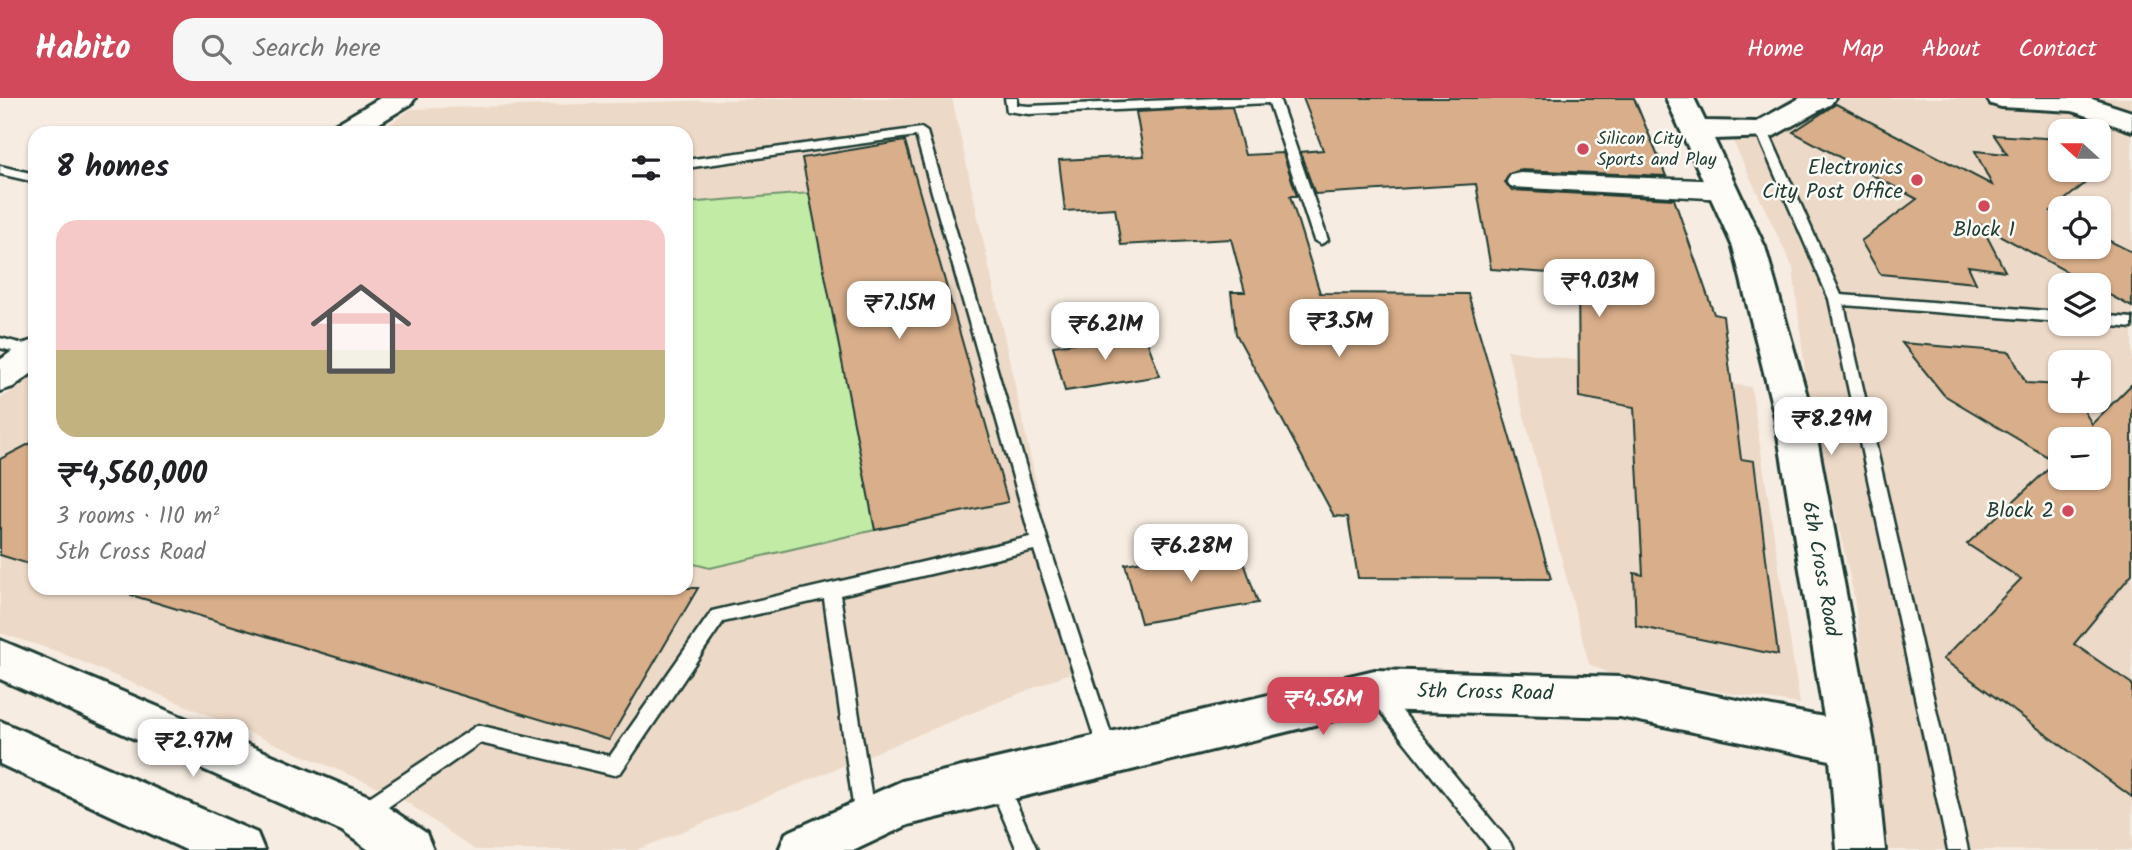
<!DOCTYPE html>
<meta charset="utf-8">
<style>
:root{--surface:#fff;--page:#f6f6f6;--text:#202124;--muted:#757577;--accent:#d1495b}
body{margin:0;font-family:Kalam,sans-serif;background:var(--page);color:var(--text);height:100vh;display:flex;flex-direction:column;font-size:26px;white-space:nowrap}
*{box-sizing:border-box;margin:0}
p{font-size:23px;color:var(--muted)}
.icon{flex:none;width:38px;height:38px;fill:none;stroke:currentColor;stroke-width:2;stroke-linecap:round;stroke-linejoin:round}
.map{position:relative;flex:1;overflow:hidden}
.sheet{position:absolute;left:28px;top:28px;width:665px;height:469px;display:flex;flex-direction:column;background:var(--surface);border-radius:21px;box-shadow:0 2px 5px #0004}
.sheet>*{flex:none}
.needle{width:46px;rotate:291deg}
.fabs{position:absolute;left:2048px;top:21px;display:grid;gap:14px}
.fabs a{display:grid;place-items:center;width:63px;height:63px;border-radius:14px;background:var(--surface);box-shadow:0 2px 5px #0004;font-size:35px}
.price{position:absolute;translate:-50% -60px;padding:0 16px;border-radius:14px;background:#fff;color:#222;font-size:23px;line-height:46px;filter:drop-shadow(0 2px 4px #0008)}
.price::after{content:'';position:absolute;left:50%;top:42px;width:21px;height:16px;margin-left:-10px;background:inherit;clip-path:polygon(0 0,100% 0,50% 100%)}
.price.on{background:var(--accent);color:#fff}
ul{padding:0;list-style:none}
li{display:grid;align-content:center;gap:14px;height:371px;padding:0 28px}
li span{display:grid;place-items:center;height:217px;border-radius:21px;color:#555}
li>.icon{margin-inline-start:auto}
span .icon{width:126px;height:126px;fill:#fffc;stroke-width:1}
li b{font-size:30px}
h2{display:flex;justify-content:space-between;align-items:center;height:84px;padding:0 28px;font-size:30px}
header{display:flex;align-items:center;gap:42px;box-sizing:border-box;height:98px;padding:0 35px;background:var(--accent);color:#fff}
header strong{font-size:33px}
nav{display:flex;gap:38px;margin-inline-start:auto;font-size:24px}
.search{width:490px;height:63px;background:var(--page);display:flex;align-items:center;gap:18px;box-sizing:border-box;padding:0 24px;border-radius:21px;color:var(--muted);font-size:26px}
.map>svg:first-child{display:block}
.built{fill:#edd9c7;fill-rule:evenodd}
.green{fill:#c2eba6;stroke:#70946d;stroke-width:2}
.building{fill:#d9ae8a;stroke:#1f3d34;stroke-width:2;fill-rule:evenodd}
.lines{fill:none;stroke-linecap:round;stroke-linejoin:round}
.service-casing{stroke:#1f3d34;stroke-width:5}
.minor-casing{stroke:#1f3d34;stroke-width:5}
.tertiary-casing{stroke:#1f3d34;stroke-width:6}
.secondary-casing{stroke:#1f3d34;stroke-width:6}
.service{fill:#fdfcf7;fill-rule:evenodd}
.minor{fill:#fdfcf7;fill-rule:evenodd}
.tertiary{fill:#fdfcf7;fill-rule:evenodd}
.secondary{fill:#fdfcf7;fill-rule:evenodd}
.poi-dot{fill:#d1495b;stroke:#fdfcf7;stroke-width:2.5}
.labels{text-anchor:middle;dominant-baseline:central;stroke-width:5;stroke-linejoin:round;paint-order:stroke}
.far-poi-label{font-size:18px;fill:#1f3d34;stroke:#fdfcf7;text-anchor:start}
.poi-label{font-size:21px;fill:#1f3d34;stroke:#fdfcf7;text-anchor:end}
.street-label{font-size:21px;fill:#1f3d34;stroke:#fdfcf7}
</style>
<header>
<strong>Habito</strong>
<div class="search"><svg class="icon" aria-label="search" viewBox="0 0 24 24"><circle cx="10" cy="10" r="6"/><path d="M15 15l6 6"/></svg>Search here</div>
<nav><a>Home</a><a>Map</a><a>About</a><a>Contact</a></nav>
</header>
<div class="map">
<svg width="2132" height="752" viewBox="0 0 2132 752">
<rect width="100%" height="100%" fill="#f6ece1"/>
<filter id="ink" filterUnits="userSpaceOnUse"><feTurbulence type="fractalNoise" baseFrequency=".0143" numOctaves="2"/><feDisplacementMap in="SourceGraphic" scale="14" xChannelSelector="R" yChannelSelector="G"/><feConvolveMatrix kernelMatrix="1 2 1 2 8 2 1 2 1" color-interpolation-filters="sRGB"/></filter>
<g filter="url(#ink)">
<g class="built">
<polygon points="787,0 952,0 1077,572 637,752 475,752 402,701 378,689 59,554 0,535 0,301 35,277 35,490 686,490 686,35 377,35 411,11"/>
<path d="M1809,0H2132V752H1889L1853,493L1806,282L1793,170L1731,39ZM2060,33H2098V72H2060ZM2060,110H2098V149H2060ZM2060,187H2098V226H2060ZM2060,264H2098V303H2060ZM2060,341H2098V380H2060Z"/>
<polygon points="1507,252 1751,289 1800,606 1612,577 1589,566"/>
</g>
<polygon class="green" points="810,95 875,432 710,470 686,464 686,105"/>
<g class="building">
<polygon points="1303,0 1634,0 1666,78 1520,72 1509,76 1505,84 1511,92 1674,101 1714,216 1723,218 1741,361 1754,363 1778,557 1636,528 1634,475 1643,477 1634,309 1579,299 1578,177 1491,171 1476,86 1315,96 1300,54 1323,52"/>
<polygon points="1836,6 1992,87 1975,53 2007,56 1994,37 2060,41 2060,72 2098,72 2098,60 2104,70 2051,113 2060,117 2060,149 2098,149 2098,137 2132,154 2132,209 2098,191 2098,187 2091,187 1981,127 2005,173 1968,168 1976,185 1880,176 1861,143 1917,101 1793,34"/>
<polygon points="1232,9 1245,57 1283,55 1297,98 1290,98 1320,195 1468,196 1551,481 1358,480 1348,419 1334,418 1236,236 1231,194 1245,194 1231,141 1121,147 1115,110 1065,113 1059,62 1144,58 1136,14"/>
<polygon points="905,43 1008,404 875,432 802,60"/>
<polygon points="1144,235 1160,278 1065,293 1053,248"/>
<path d="M1902,245L2010,254L2026,285L2060,287V303H2078L2092,326L2132,286V476L2074,546L2132,586V699L1943,561L2021,481L1967,446L2056,364L1944,297ZM2060,341H2098V380H2060Z"/>
<polygon points="35,343 35,468 0,457 0,361"/>
<polygon points="1238,447 1258,505 1141,525 1125,466"/>
<polygon points="131,490 698,490 609,642 131,497"/>
</g>
<g class="lines">
<defs>
<g id="service">
<polygon points="1005,0 1017,0 1017,7 1029,8 1217,0 1279,0 1328,142 1321,146 1314,142 1269,5 1029,16 1007,13"/>
<polygon points="1762,29 1768,33 1841,197 2060,214 2060,224 1844,207 1968,752 1948,752 1829,201 1756,33"/>
<polygon points="921,30 927,34 1048,444 1117,654 1115,660 1108,663 1101,660 1099,654 1034,452 840,497 875,721 872,728 865,730 858,728 855,721 824,501 723,524 621,674 614,677 480,645 368,723 361,725 354,723 351,716 354,709 478,627 610,658 712,513 1030,439 916,38 686,70 686,62"/>
<polygon points="0,68 35,76 35,84 0,76"/>
<polygon points="2098,217 2132,220 2132,230 2094,226 2098,226"/>
<polygon points="0,240 35,249 35,259 0,250"/>
<polygon points="1377,588 1383,590 1510,745 1513,752 1491,752 1371,602 1368,596 1371,590"/>
<polygon points="997,675 1004,678 1037,752 1017,752 988,684 990,678"/>
</g>
<polygon id="minor" points="1520,75 1725,83 1735,86 1738,92 1735,98 1725,101 1511,89 1507,83 1511,77"/>
<g id="tertiary">
<polygon points="380,0 415,0 411,6 363,35 327,35 331,29"/>
<polygon points="1666,0 1694,0 1705,23 1756,24 1800,0 1835,0 1831,6 1772,39 1714,41 1765,149 1813,319 1874,645 1885,752 1837,752 1830,662 1620,619 1375,612 908,727 855,752 779,752 786,735 902,683 1375,572 1620,579 1824,619 1775,319 1733,149"/>
<polygon points="1987,0 2089,0 2132,14 2132,33 2072,13 2001,9 1991,6"/>
<polygon points="35,242 35,273 13,289 0,293 0,262 22,246"/>
</g>
<g id="secondary">
<polygon points="0,542 376,701 426,735 433,752 369,752 342,733 0,581"/>
<polygon points="0,623 257,735 264,752 186,752 0,666"/>
</g>
</defs>
<use href="#service" class="service-casing"/>
<use href="#minor" class="minor-casing"/>
<use href="#tertiary" class="tertiary-casing"/>
<use href="#secondary" class="secondary-casing"/>
<use href="#service" class="service"/>
<use href="#minor" class="minor"/>
<use href="#tertiary" class="tertiary"/>
<use href="#secondary" class="secondary"/>
</g>
</g>
<g class="poi-dot">
<circle cx="1583" cy="51" r="7"/>
<circle cx="1917" cy="82" r="7"/>
<circle cx="1984" cy="108" r="7"/>
<circle cx="2068" cy="413" r="7"/>
</g>
<g class="labels">
<g class="far-poi-label">
<text x="1597" y="41">Silicon City<tspan x="1597" dy="21">Sports and Play</tspan></text>
</g>
<g class="poi-label">
<text x="1903" y="70">Electronics<tspan x="1903" dy="24">City Post Office</tspan></text>
<text x="1984" y="132" text-anchor="middle">Block 1</text>
<text x="2054" y="413">Block 2</text>
</g>
<g class="street-label">
<text transform="translate(1820 471) rotate(80)">6th Cross Road</text>
<text transform="translate(1485 595) rotate(1)">5th Cross Road</text>
</g>
</g>
</svg>
<div class="fabs">
<a><svg class="needle" viewBox="-14 -14 28 28"><path d="M0-13l5 13h-10z" fill="#e53935"/><path d="M0 13l5-13h-10z" fill="#757577"/></svg></a>
<a><svg class="icon" aria-label="locate" viewBox="0 0 24 24"><circle cx="12" cy="12" r="6"/><path d="M12 2v4M12 18v4M2 12h4M18 12h4"/></svg></a>
<a><svg class="icon" aria-label="layers" viewBox="0 0 24 24"><path d="M12 4l9 5-9 5-9-5zM3 14l9 5 9-5"/></svg></a>
<a>+</a>
<a>−</a>
</div>
<b class="price" style="left:1599px;top:221px">₹9.03M</b>
<b class="price" style="left:899px;top:243px">₹7.15M</b>
<b class="price" style="left:1339px;top:261px">₹3.5M</b>
<b class="price" style="left:1105px;top:264px">₹6.21M</b>
<b class="price" style="left:1831px;top:359px">₹8.29M</b>
<b class="price" style="left:1191px;top:486px">₹6.28M</b>
<b class="price on" style="left:1323px;top:639px">₹4.56M</b>
<b class="price" style="left:193px;top:681px">₹2.97M</b>
<section class="sheet">
<h2>8 homes<svg class="icon" aria-label="filters" viewBox="0 0 24 24"><path d="M4 7h16M4 17h16"/><circle cx="9" cy="7" r="2"/><circle cx="15" cy="17" r="2"/></svg></h2>
<ul>
<li><span style="background:linear-gradient(#f6c9c9 60%,#c2b280 0)"><svg class="icon" aria-label="home" viewBox="0 0 24 24"><path d="M3 11l9-7 9 7M6 9v11h12V9"/></svg></span><div><b>₹4,560,000</b><p>3 rooms · 110 m²</p><p>5th Cross Road</p></div></li>
</ul>
</section>
</div>
